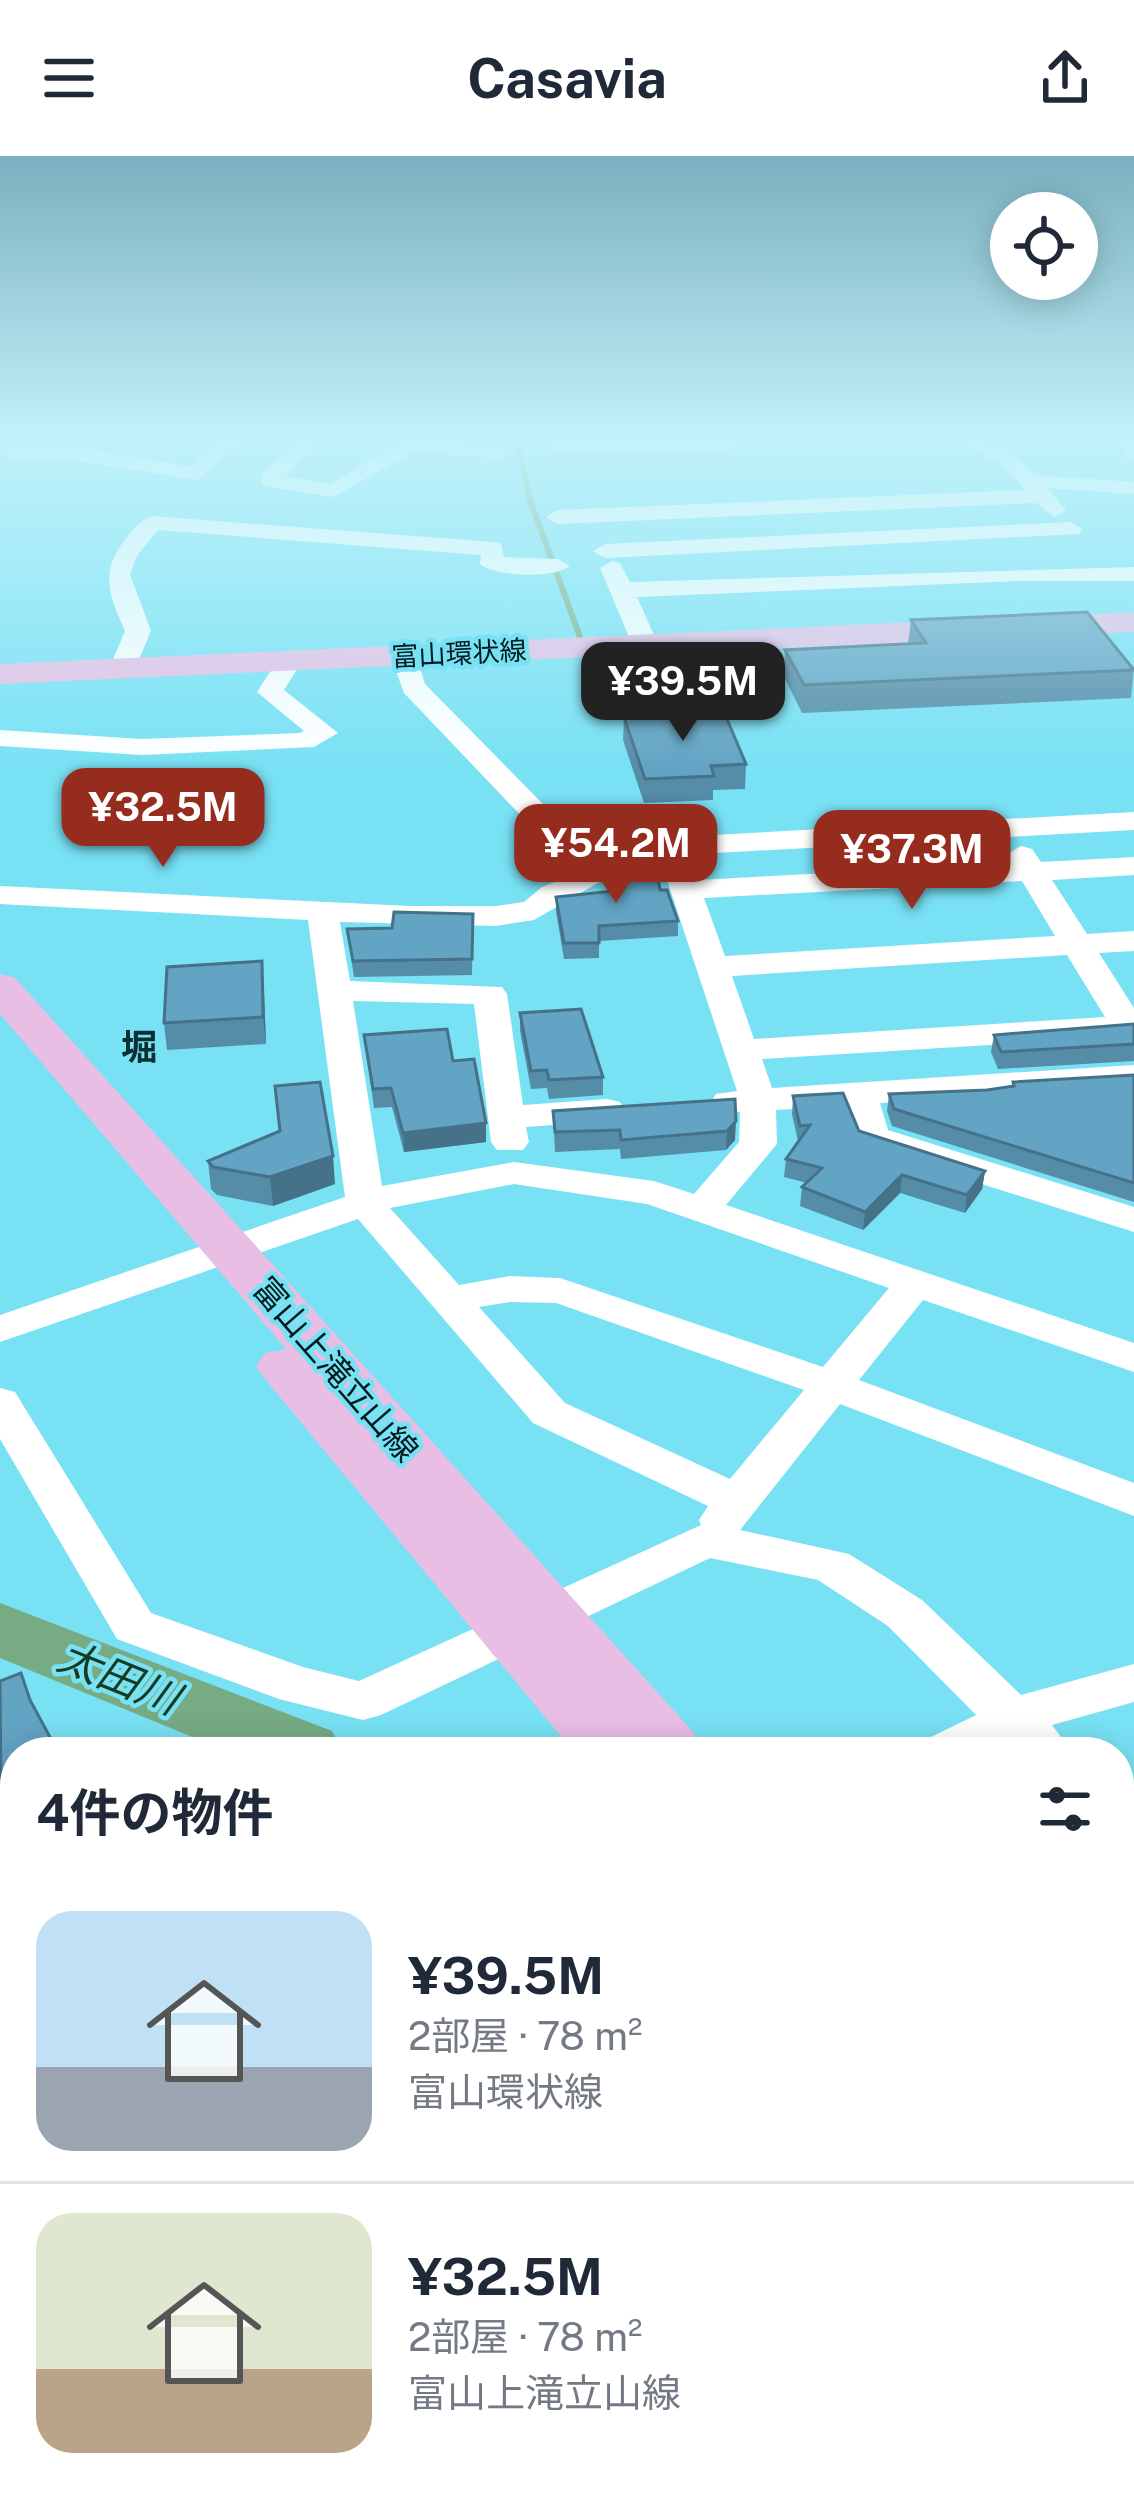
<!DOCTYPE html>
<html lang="ja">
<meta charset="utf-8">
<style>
:root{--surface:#fff;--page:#f2f2f3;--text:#1f2937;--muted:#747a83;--line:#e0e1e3;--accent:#962c1d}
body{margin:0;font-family:"Public Sans","Noto Sans JP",sans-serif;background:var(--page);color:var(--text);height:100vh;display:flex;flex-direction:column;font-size:45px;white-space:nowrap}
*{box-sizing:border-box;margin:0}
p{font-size:39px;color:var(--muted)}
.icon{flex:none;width:66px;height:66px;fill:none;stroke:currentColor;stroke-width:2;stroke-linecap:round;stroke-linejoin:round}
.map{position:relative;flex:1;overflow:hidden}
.panel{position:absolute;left:0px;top:1581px;width:1134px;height:768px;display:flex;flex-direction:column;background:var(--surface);border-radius:48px 48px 0 0;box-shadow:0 6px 30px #0003}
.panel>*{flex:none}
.buttons{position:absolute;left:990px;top:36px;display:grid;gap:24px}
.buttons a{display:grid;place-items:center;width:108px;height:108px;border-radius:50%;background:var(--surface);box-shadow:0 6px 30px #0003;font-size:60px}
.price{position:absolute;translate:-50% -102px;padding:0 27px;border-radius:24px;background:var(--accent);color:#fff;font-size:39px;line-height:78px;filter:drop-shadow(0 3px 6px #0008)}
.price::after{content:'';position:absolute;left:50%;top:72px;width:36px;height:27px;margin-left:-18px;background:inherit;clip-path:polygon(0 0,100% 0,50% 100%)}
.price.active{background:#222;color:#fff}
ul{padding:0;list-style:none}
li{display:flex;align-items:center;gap:36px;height:300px;padding:0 36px}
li+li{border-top:3px solid var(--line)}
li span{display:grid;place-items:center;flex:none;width:336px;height:240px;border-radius:36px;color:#555}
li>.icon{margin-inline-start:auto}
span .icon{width:144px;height:144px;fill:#fffc;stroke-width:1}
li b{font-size:51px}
h2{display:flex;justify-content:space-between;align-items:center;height:144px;padding:0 36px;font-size:51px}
header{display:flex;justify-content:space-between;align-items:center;height:156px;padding:0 36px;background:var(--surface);font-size:54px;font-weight:700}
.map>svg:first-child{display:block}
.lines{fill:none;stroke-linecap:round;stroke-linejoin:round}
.stream{stroke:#77ab83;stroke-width:6}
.river{fill:#77ab83;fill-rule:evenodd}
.minor{fill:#fff;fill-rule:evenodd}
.major{fill:#e9bee5;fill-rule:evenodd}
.rail{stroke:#2c5e67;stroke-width:14}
.wall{fill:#558ca8}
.shaded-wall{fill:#457288}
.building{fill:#63a3c3;stroke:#457288;stroke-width:3}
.labels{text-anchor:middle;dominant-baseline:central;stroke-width:9;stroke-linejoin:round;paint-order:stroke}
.far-street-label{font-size:27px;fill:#041a1e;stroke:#78e1f4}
.street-label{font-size:33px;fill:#041a1e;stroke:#78e1f4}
.neighbourhood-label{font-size:36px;font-weight:bold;fill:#0c2f35;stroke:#78e1f4}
.near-water-label{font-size:42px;font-style:italic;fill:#143c20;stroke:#78e1f4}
</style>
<header><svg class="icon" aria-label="menu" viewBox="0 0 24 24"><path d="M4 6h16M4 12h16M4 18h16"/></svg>Casavia<svg class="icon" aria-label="share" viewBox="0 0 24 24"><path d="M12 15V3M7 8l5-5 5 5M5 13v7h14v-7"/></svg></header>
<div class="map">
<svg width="1134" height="2349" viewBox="0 0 1134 2349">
<rect width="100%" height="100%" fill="#78e1f4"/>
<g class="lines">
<polyline class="stream" points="517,284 530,344 580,481"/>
<g class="river">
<polygon points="0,1447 332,1575 343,1596 229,1596 0,1502"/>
<polygon points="1119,1892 1134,1898 1134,1977 1119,1972"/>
</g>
<g class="minor">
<path d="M221,284H243L197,324L65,303L11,302L1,296C26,277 156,305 192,311Z"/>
<polygon points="300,284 322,284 285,320 330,328 404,284 502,290 512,296 502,302 415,295 333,341 261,329 261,319"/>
<polygon points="550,284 720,285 741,284 727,297 556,295 546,289"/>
<path d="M959,284C991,284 1012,295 1034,319L1134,326V338L1047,332L1066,354L1055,361L1036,347L557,368L546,361L557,354L1025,334L1004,310Z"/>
<polygon points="1120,284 1134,284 1134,306 1124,300"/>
<path d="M152,360L493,386L501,388L504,401L558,403L570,410C553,423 497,421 480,408L481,399L158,374L138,398L130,418L151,475L135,513L122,521L109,513L125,475C110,441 99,417 124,385C132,375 139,365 152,360Z"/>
<polygon points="1071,366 1082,373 1079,378 605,402 593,395 605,388"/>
<polygon points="612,405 620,407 630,426 1134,411 1134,425 1018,425 637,441 658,488 645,496 632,488 600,412"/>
<path d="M403,491L416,499L425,528L594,700L603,724L534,764L496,770L340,766L350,825L502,831L507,838L523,949L607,943L620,946L625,954L620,962L607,965L526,971L529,986L523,994H497L491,986L474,848L353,845L382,1030L514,1006L654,1025L694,1038L739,986L740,956L716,954L711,946L716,938L737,935L664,715L678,690L713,679L1134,656V674L716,697L701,702L694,715L698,724L1011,707L1006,699L1021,690L1032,693L1041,706L1134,701V719L1052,724L1087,778L1134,775V795L1099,797L1134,852V880L762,903L772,932L1134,909V931L880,947L888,974L1134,1051V1076L858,989L844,950L776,954L777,988L726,1049L1134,1187V1216L923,1144L859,1224L1134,1327V1360L840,1248L740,1374L849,1398L922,1444L1021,1539L1134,1508V1546L1052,1569L1072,1596H1013L1007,1590L994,1596H921L929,1582L976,1559L888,1470L818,1424L710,1402L381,1559L363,1564L279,1543L117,1483L0,1283V1232L15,1236L151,1457L303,1511L359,1525L701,1369L699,1364L708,1350L533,1267L358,1063L0,1186V1159L345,1041L308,764L0,748V730L410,750H496L524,746L542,731L570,720L568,709L404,537L390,499ZM1022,725L1055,780L725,800L704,742ZM1067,799L1105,861L754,883L732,820ZM514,1028L647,1048L889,1132L823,1211L560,1122L510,1120L459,1129L390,1052ZM510,1146L556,1147L804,1234L730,1323L565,1247L479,1151Z"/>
<polygon points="290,496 303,504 284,534 338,577 314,591 142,599 0,590 0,574 142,583 300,577 304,575 257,536 281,499"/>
<polygon points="15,1684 15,1732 0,1737 0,1690"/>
<polygon points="0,1779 15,1785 15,1862 0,1857"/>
<polygon points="1119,1831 1134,1837 1134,1890 1119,1884"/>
<polygon points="204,2334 275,2334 281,2349 210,2349"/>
<polygon points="673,2334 746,2334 752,2349 679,2349"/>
</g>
<g class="major">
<polygon points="1134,456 1134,476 0,528 0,508"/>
<polygon points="0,818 15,822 694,1577 704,1596 574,1596 265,1223 256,1210 265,1197 286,1193 0,858"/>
<polygon points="1119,2060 1134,2066 1134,2158 1119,2151"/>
<polygon points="1119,2153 1134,2159 1134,2256 1119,2250"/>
</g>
<g class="rail">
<polyline points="0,1939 15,1973"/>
<polyline points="174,2334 180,2349"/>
</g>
</g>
<g class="wall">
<polygon points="911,464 1134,512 1131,542 802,557 784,521 785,494 908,488"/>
<polygon points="624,561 746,608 745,633 713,634 713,644 644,647 623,584"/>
<polygon points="611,712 660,734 678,765 678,780 599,785 599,802 564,803 556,756 556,741 612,735"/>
<polygon points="473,758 472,819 354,821 347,773 392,772"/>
<polygon points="262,805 266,888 167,894 164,867"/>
<polygon points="520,857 603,921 603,939 549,943 547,932 531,933 520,875"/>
<polygon points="1134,868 1134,905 998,913 991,896 994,879"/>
<polygon points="364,879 453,905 486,967 486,986 404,996 392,951 374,952"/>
<polygon points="1134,919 1134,1046 892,970 887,955 889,938 987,934 1012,930 1013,926"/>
<polygon points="793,940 859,975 985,1015 982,1033 965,1057 900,1037 863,1074 800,1050 802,1031 807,1027 784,1021 786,1003 798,985 792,958"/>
<polygon points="735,943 735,984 726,994 621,1003 620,993 555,996 553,955"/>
<polygon points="208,1005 335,1028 273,1050 217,1039 211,1033"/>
</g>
<g class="shaded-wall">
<polygon points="262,805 264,832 266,888 263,861"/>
<polygon points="736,965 735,984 726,994 727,975"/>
<polygon points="486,967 486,986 404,996 403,977"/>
<polygon points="333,1000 335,1028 273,1050 270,1021"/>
<polygon points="985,1015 982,1033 965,1057 967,1039"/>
<polygon points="902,1019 900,1037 863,1074 865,1056"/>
<polygon points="15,1629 15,1653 7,1656 1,1635"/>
</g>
<g class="building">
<polygon points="1087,456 1134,514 804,529 785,494 926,487 911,464"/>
<polygon points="724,556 746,608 711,610 714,620 645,623 624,561"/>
<polygon points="656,711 660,734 667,734 678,765 599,770 599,787 564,787 556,741 614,735 611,712"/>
<polygon points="394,756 473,758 472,803 353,805 347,773 392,772"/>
<polygon points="262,805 263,861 164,867 167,811"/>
<polygon points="581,853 603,921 549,924 547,914 531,915 520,857"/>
<polygon points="1134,868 1134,888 1001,896 994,879"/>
<polygon points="447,873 453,905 474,903 486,967 403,977 391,932 373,933 364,879"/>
<polygon points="1134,919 1134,1027 894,953 889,938 987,934 1014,930 1013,926"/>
<polygon points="320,926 333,1000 270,1021 213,1011 208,1005 280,975 275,930"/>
<polygon points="843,937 859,975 985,1015 967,1039 902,1019 865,1056 802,1031 822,1012 786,1003 810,969 800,970 793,940"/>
<polygon points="735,943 736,965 727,975 621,984 620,974 555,976 553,955"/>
<polygon points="21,1517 30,1544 58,1596 15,1596 15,1629 1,1635 0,1525"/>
</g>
<linearGradient id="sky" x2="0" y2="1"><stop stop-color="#7bb0c0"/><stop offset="0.46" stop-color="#c2f2fa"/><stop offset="1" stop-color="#c2f2fa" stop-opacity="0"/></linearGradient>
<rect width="1134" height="613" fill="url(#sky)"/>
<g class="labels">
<g class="far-street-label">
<text transform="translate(459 497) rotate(-3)">富山環状線</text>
</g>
<g class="street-label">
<text transform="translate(336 1213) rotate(49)">富山上滝立山線</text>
</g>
<g class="neighbourhood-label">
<text x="139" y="891">堀</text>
</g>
<g class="near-water-label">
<text transform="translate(119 1521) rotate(22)">太田川</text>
</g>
</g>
</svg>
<div class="buttons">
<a><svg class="icon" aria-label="locate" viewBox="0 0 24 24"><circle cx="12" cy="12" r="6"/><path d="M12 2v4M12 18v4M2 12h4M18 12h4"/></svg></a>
</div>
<b class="price active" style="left:683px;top:588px">¥39.5M</b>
<b class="price" style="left:163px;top:714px">¥32.5M</b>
<b class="price" style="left:616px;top:750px">¥54.2M</b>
<b class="price" style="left:912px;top:756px">¥37.3M</b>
<section class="panel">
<h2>4件の物件<svg class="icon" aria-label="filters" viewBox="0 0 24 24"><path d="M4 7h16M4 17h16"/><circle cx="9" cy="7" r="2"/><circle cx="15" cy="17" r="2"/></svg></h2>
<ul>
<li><span style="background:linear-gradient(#bfe0f5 65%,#9aa5b1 0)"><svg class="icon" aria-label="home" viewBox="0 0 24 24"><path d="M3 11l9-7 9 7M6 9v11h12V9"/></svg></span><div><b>¥39.5M</b><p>2部屋 · 78 m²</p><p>富山環状線</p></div></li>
<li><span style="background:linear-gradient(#dfe7d0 65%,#b9a48a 0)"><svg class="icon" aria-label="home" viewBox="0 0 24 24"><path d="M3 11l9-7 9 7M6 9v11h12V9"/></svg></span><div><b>¥32.5M</b><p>2部屋 · 78 m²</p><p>富山上滝立山線</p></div></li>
</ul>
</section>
</div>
